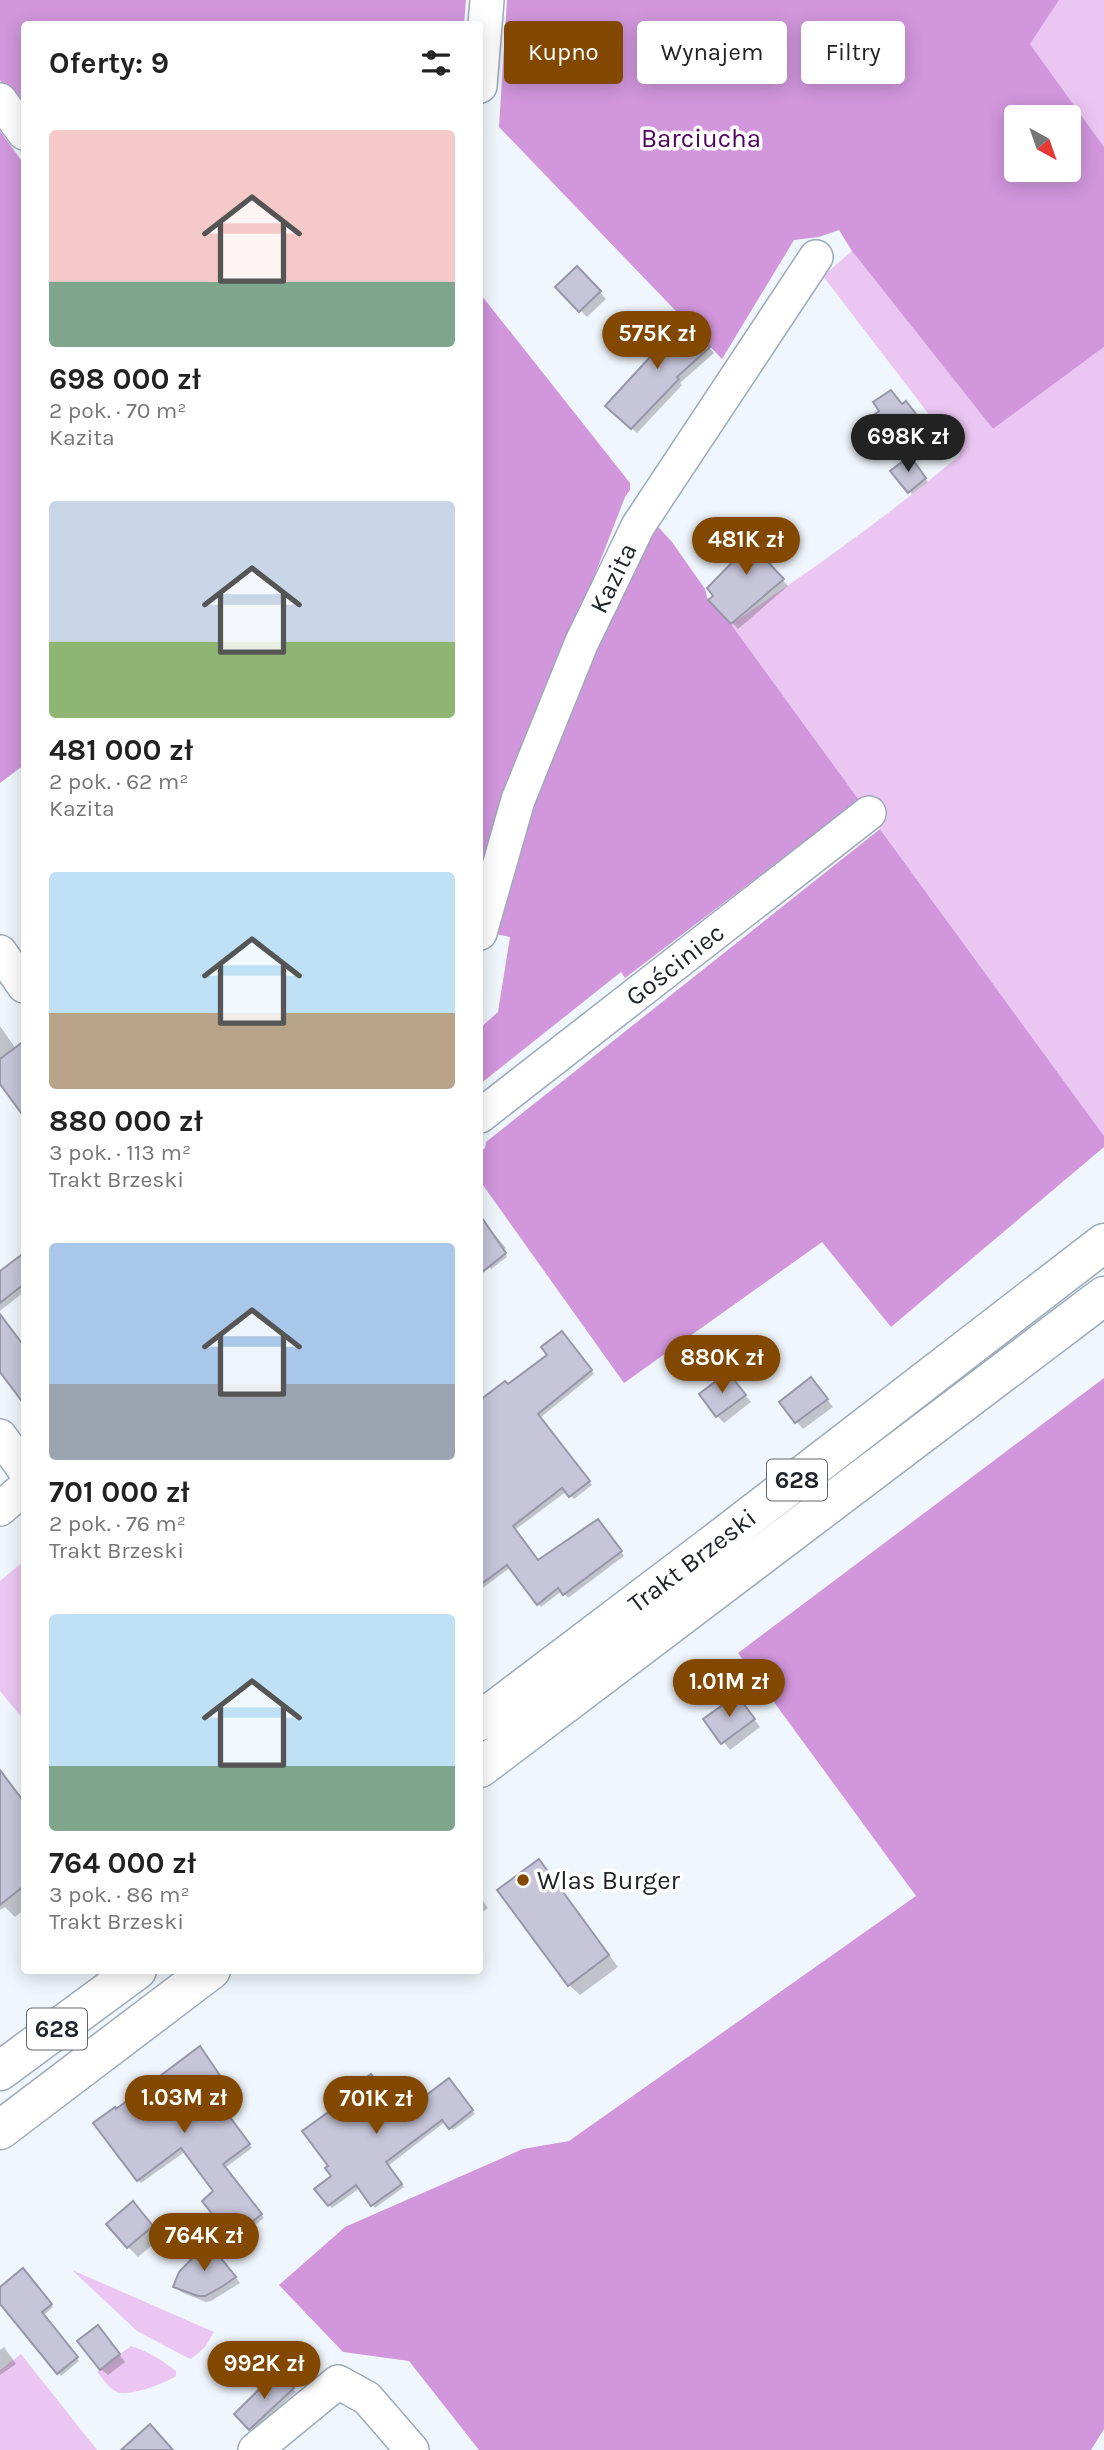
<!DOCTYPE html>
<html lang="pl">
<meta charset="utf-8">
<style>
:root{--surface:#fff;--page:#f2f2f2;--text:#222;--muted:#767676;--accent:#834800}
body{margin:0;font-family:Karla,sans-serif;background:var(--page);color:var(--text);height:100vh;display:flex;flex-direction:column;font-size:26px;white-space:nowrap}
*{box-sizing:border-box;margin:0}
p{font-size:23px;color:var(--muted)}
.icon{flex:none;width:38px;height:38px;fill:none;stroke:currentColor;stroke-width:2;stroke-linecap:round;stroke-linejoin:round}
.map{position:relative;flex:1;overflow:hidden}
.drawer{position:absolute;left:21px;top:21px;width:462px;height:1953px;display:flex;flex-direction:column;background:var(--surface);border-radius:7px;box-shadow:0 4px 18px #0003}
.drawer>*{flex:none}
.guide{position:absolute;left:504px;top:21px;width:494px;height:63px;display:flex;gap:14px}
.needle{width:46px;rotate:140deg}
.buttons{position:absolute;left:1004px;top:105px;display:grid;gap:14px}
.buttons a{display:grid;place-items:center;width:77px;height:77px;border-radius:7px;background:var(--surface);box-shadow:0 4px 18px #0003;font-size:35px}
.price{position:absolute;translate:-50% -60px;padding:0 16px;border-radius:24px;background:var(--accent);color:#fff;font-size:23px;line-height:46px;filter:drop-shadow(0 2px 4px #0008)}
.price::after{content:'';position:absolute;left:50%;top:42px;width:21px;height:16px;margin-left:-10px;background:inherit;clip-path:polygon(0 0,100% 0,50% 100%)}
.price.on{background:#222;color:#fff}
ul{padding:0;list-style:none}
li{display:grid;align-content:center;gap:14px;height:371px;padding:0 28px}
li span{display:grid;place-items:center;height:217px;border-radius:7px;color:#555}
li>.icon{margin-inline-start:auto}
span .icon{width:126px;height:126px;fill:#fffc;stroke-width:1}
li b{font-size:30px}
h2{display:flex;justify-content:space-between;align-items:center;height:84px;padding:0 28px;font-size:30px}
.pill{padding:0 24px;border-radius:7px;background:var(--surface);box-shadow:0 4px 18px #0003;font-size:24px;line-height:63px}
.pill.on{background:var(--accent);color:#fff}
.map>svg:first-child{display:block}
.green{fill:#ebc6f2}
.forest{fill:#d196dc;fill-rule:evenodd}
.shadow{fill:#0003}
.building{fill:#c6c5d9;stroke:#9897aa;stroke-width:2}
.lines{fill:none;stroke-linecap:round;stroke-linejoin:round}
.minor-casing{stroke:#9daab9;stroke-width:36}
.major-casing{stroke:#9daab9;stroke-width:41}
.minor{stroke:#fff;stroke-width:33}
.major{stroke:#fff;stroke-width:38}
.poi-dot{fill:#834800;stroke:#fff;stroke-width:2.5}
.labels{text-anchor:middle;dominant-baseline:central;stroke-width:7;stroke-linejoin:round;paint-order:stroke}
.shield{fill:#fff;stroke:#63666b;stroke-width:2}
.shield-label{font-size:24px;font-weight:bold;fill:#20252b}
.park-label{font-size:26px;fill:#51045e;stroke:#fff}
.street-label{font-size:26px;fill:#20252b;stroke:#fff}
.poi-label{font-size:26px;fill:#20252b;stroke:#fff;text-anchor:start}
</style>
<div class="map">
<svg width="1104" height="2450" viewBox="0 0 1104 2450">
<rect width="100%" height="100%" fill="#f0f6fd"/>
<g class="green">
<polygon points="1059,0 1104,0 1104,147 1030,44"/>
<path d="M852,251L993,429L1104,347V1136L731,624C811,571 887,517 960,455L823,276Z"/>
<polygon points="24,1561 24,1720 0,1691 0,1581"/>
<polygon points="72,2270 214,2332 205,2347 191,2359 186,2357 137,2331"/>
<path d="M131,2346C147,2351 162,2360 176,2371V2376C165,2383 130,2397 117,2392C109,2389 103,2378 97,2372Z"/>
<polygon points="21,2354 97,2450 0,2450 0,2370"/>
</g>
<g class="forest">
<polygon points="0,0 466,0 464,24 24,24 24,113 0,80"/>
<path d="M507,0H1059L1030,44L1104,147V347L993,429L852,251L839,230L819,237L794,240L722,359L499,127ZM1017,117H1069V170H1017Z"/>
<polygon points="0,131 24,164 24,765 0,783"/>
<polygon points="482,296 630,483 630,490 625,497 500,819 480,882 480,341"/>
<polygon points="651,519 672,542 705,589 708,600 731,624 859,800 625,978 621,972 480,1084 480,1028 498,1012 510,937 486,932 519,837 598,634"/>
<polygon points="880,829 1104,1136 1104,1147 891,1327 822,1242 624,1383 480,1181 480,1152 485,1148 486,1142"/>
<polygon points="1104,1378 1104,2429 1091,2450 479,2450 409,2361 343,2352 279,2285 345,2227 523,2149 569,2141 916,1896 738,1653"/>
</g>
<g class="shadow">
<polygon points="577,268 606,299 587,317 558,287"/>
<polygon points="684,321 714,353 680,383 682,385 637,433 608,406"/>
<polygon points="902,406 908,407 927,431 900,453 897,450"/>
<polygon points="912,461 928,482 912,494 893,471"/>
<polygon points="771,541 781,554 770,566 788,586 738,629 711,600"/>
<polygon points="0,1026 16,1049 23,1045 24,1047 24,1106 21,1108 0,1081"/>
<polygon points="483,1221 506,1248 503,1250 507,1257 491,1269 487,1264 482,1268 480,1266 480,1224"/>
<polygon points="24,1255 24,1292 0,1311 0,1273"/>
<polygon points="565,1336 594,1374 540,1418 592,1485 574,1499 567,1491 515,1530 538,1562 601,1524 624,1556 568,1598 562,1591 541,1607 511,1567 480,1590 480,1524 497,1512 480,1488 480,1413 508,1386 549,1355"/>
<polygon points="728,1374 751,1402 724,1423 717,1416"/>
<polygon points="817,1386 833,1407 803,1429 781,1402"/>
<polygon points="743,1704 760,1727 730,1750 706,1719"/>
<polygon points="0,1769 24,1800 24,1910 15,1917 5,1907 0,1910"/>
<polygon points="538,1861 549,1872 618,1967 580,1995 569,1985"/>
<polygon points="480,1896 488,1908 480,1914"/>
<polygon points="203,2052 225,2084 211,2093 252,2148 225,2168 264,2218 236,2240 233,2236 216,2192 186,2151 141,2183 138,2180 116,2111"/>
<polygon points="451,2083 475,2114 453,2130 445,2122 388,2166 404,2187 375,2208 360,2188 332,2208 316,2190 333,2176 392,2103 412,2108"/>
<polygon points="143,2214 162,2237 138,2257 128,2247"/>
<polygon points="214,2250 240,2283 211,2301 206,2302 181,2292 175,2286"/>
<polygon points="26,2273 53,2307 43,2316 79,2361 61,2376 0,2301 0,2289"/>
<polygon points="104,2334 125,2362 108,2375 101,2369"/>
<polygon points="4,2347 16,2364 0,2375 0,2350"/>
<polygon points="278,2373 296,2392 253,2431 236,2414"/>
</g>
<g class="building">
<polygon points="577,266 601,291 579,312 555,287"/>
<polygon points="684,319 710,347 677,377 679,379 631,429 605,406 651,356 639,346 658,325 668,334"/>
<polygon points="891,390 902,404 906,401 926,427 896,452 870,418 879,411 873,402"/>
<polygon points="910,456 926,478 908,493 890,471"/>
<polygon points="752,522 772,540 771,542 776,547 765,559 784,579 731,624 708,600 713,596 707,588 747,547 738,538"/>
<polygon points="24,1041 24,1117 0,1084 0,1059"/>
<polygon points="480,1215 506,1253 480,1274"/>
<polygon points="24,1253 24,1284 0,1303 0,1271"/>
<polygon points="0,1314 24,1346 24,1404 0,1372"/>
<polygon points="562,1331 592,1370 538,1414 590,1481 569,1497 562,1488 513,1526 538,1560 598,1519 622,1551 563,1595 558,1588 537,1605 507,1565 480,1585 480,1400 505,1381 508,1384 547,1355 541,1347"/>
<polygon points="728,1372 746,1395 716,1417 699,1394"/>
<polygon points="811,1377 828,1399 795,1423 779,1402"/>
<polygon points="737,1695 755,1719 721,1744 703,1719"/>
<polygon points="0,1770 24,1802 24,1886 0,1905"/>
<polygon points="539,1859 609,1955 568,1986 497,1890"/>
<polygon points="200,2046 223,2080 209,2089 250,2144 223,2164 262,2214 231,2238 202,2201 213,2191 181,2148 137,2181 93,2123 115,2107 116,2109"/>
<polygon points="371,2074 392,2101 401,2093 412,2106 449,2078 473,2110 449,2129 442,2120 386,2162 402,2184 371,2206 356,2185 328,2206 314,2189 331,2176 325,2168 328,2166 302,2131 341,2103 338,2100"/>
<polygon points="133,2201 153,2226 127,2248 106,2224"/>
<polygon points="208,2242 236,2277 223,2286 205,2296 198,2296 173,2287 179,2272"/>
<polygon points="23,2268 52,2304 42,2312 78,2357 57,2374 0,2304 0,2287"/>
<polygon points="98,2325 120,2354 100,2370 77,2341"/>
<polygon points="278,2371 294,2388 249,2430 234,2414"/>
<polygon points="150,2424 173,2450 121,2450"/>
</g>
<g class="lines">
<defs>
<g id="minor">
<polyline points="480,86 487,0"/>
<polyline points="0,100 24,133"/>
<path id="s1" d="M480,933L518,800L581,644L638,526L816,257"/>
<polyline points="0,952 24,986"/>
<path id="s2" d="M480,1116L869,813"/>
<polyline points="0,1436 24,1469"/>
<polyline points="0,1509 24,1488"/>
<polyline points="255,2450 338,2382 367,2398 412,2450"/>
</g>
<g id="major">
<path id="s3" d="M480,1721L715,1543L1104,1243"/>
<polyline points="480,1768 1104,1296"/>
<polyline points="0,2071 137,1970"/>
<polyline points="0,2130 211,1970"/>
</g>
</defs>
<use href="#minor" class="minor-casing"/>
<use href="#major" class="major-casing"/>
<use href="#minor" class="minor"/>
<use href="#major" class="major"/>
</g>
<circle class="poi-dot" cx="523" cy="1880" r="7"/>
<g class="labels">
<g class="shield">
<rect x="767" y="1459.5" width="60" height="41" rx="5"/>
<rect x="27" y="2008.5" width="60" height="41" rx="5"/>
</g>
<g class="shield-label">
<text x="797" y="1480">628</text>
<text x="57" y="2029">628</text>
</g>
<g class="park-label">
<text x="701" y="138">Barciucha</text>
</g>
<g class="street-label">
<text stroke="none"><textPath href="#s1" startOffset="380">Kazita</textPath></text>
<text stroke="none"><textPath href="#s2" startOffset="247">Gościniec</textPath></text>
<text stroke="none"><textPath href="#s3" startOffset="266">Trakt Brzeski</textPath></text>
</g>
<g class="poi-label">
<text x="537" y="1880">Wlas Burger</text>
</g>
</g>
</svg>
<div class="buttons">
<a><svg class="needle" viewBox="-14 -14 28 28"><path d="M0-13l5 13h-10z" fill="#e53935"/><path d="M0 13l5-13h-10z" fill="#767676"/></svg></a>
</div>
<b class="price" style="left:657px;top:371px">575K zł</b>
<b class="price on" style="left:908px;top:474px">698K zł</b>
<b class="price" style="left:746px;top:577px">481K zł</b>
<b class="price" style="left:722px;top:1395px">880K zł</b>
<b class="price" style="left:729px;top:1719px">1.01M zł</b>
<b class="price" style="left:184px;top:2135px">1.03M zł</b>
<b class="price" style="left:376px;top:2136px">701K zł</b>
<b class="price" style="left:204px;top:2273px">764K zł</b>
<b class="price" style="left:264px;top:2401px">992K zł</b>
<div class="guide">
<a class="pill on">Kupno</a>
<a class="pill">Wynajem</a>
<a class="pill">Filtry</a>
</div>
<section class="drawer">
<h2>Oferty: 9<svg class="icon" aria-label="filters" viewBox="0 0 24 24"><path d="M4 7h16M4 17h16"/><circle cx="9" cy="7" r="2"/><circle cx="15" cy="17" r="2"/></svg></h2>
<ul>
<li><span style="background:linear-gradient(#f6c9c9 70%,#7fa58c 0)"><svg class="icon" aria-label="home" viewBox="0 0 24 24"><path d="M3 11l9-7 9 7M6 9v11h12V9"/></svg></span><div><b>698 000 zł</b><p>2 pok. · 70 m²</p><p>Kazita</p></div></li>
<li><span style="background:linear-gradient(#c9d6e8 65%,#8fb573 0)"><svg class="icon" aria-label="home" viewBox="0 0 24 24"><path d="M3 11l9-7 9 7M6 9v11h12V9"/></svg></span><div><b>481 000 zł</b><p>2 pok. · 62 m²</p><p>Kazita</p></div></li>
<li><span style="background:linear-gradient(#bfe0f5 65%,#b9a48a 0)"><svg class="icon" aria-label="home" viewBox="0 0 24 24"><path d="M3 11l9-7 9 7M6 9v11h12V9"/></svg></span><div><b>880 000 zł</b><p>3 pok. · 113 m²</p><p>Trakt Brzeski</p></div></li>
<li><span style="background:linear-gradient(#a9c7e8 65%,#9aa5b1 0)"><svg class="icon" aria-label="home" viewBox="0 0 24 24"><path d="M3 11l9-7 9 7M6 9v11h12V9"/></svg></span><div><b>701 000 zł</b><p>2 pok. · 76 m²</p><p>Trakt Brzeski</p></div></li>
<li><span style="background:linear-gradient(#bfe0f5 70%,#7fa58c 0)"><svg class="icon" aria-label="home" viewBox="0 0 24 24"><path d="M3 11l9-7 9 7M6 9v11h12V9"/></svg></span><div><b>764 000 zł</b><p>3 pok. · 86 m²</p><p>Trakt Brzeski</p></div></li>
</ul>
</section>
</div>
